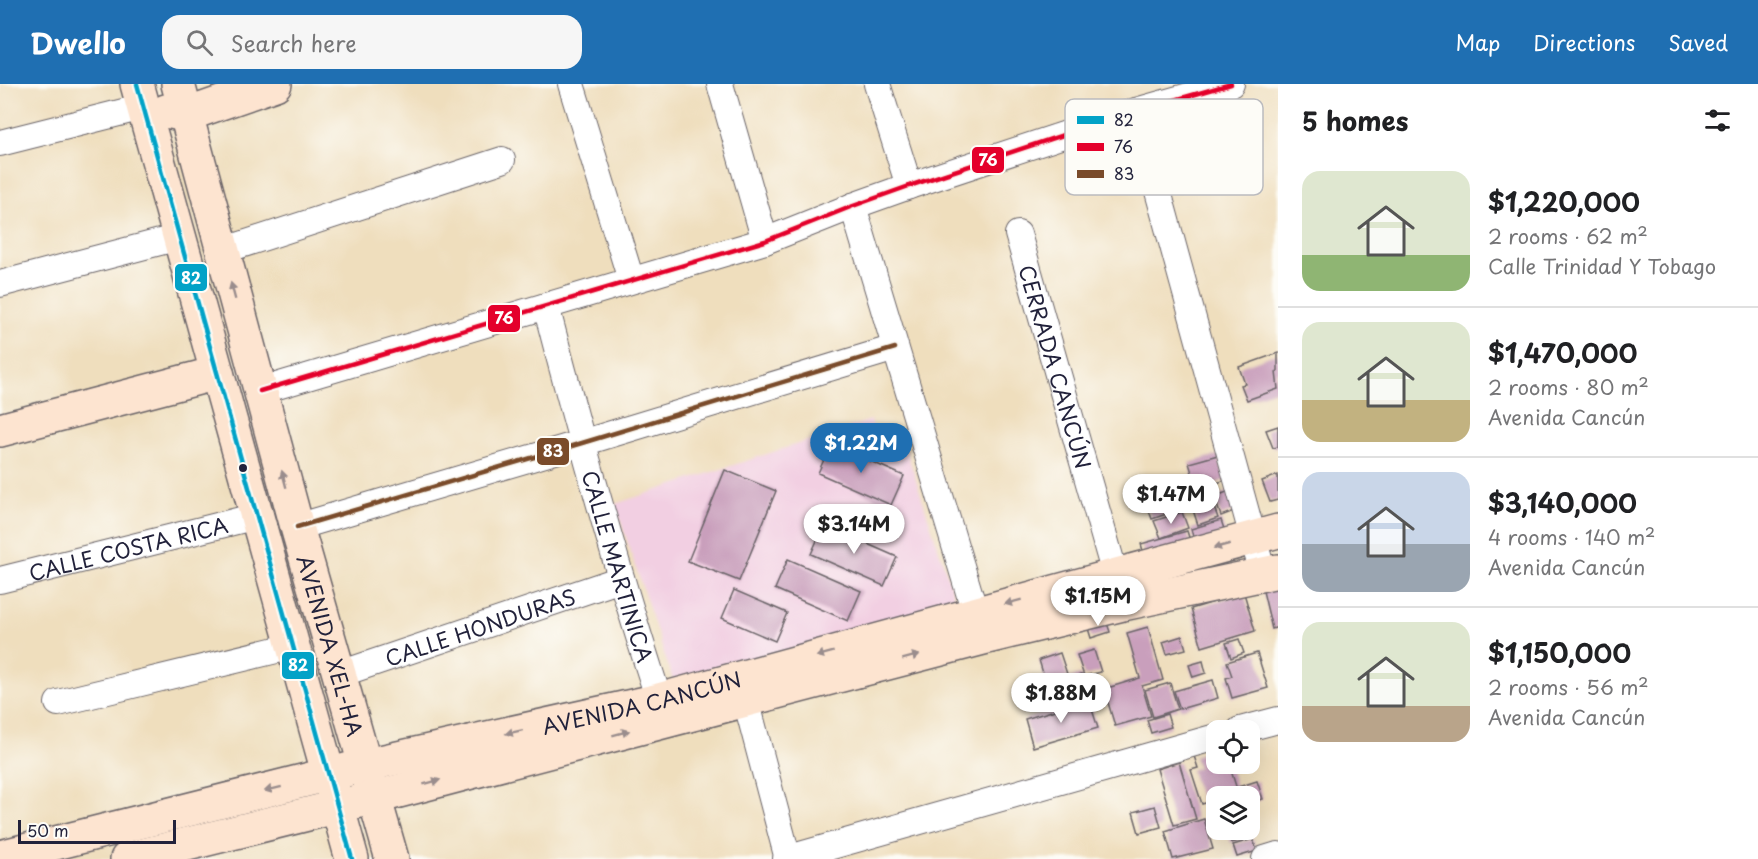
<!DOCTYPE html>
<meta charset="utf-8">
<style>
:root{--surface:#fff;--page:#f6f6f6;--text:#202124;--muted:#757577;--line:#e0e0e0;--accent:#1f6fb2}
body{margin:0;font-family:"Playpen Sans",sans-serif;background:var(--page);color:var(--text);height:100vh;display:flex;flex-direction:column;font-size:22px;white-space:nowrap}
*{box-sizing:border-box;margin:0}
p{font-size:20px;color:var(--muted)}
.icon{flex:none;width:33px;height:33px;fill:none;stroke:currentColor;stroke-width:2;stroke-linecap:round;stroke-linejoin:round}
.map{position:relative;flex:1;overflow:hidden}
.side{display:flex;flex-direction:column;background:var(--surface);width:480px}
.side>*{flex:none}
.controls{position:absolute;left:1206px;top:636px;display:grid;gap:12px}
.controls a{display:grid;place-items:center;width:54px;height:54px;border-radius:12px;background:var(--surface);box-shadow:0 6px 24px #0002;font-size:30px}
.scale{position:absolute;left:18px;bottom:15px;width:158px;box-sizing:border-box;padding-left:6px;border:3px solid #22223b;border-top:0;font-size:16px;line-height:21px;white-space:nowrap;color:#22223b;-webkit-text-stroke:4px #fdfcf7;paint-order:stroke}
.price{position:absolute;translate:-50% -51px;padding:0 14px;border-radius:21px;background:#fff;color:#222;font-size:20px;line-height:39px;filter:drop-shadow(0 2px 3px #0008)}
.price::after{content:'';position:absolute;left:50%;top:36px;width:18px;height:14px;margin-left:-9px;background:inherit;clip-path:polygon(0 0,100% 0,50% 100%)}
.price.selected{background:var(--accent);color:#fff}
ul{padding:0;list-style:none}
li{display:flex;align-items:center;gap:18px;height:150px;padding:0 24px}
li+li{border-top:2px solid var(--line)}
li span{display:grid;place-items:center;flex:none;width:168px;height:120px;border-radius:18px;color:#555}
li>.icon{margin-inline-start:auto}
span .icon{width:72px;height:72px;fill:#fffc;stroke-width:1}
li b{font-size:26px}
h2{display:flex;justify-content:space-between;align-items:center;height:72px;padding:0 24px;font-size:26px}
header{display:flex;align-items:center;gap:36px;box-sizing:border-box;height:84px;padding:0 30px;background:var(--accent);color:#fff}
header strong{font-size:28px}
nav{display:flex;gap:33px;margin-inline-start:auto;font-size:21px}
.search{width:420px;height:54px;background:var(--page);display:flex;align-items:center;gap:15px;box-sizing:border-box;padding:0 21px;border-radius:18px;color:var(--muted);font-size:22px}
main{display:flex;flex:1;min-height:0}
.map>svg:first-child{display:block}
.built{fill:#f2cfe2}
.building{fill:#c99fbc}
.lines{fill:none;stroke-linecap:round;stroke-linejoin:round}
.street-casing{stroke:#6a6468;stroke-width:28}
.secondary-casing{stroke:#6a6468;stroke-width:36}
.street{stroke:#fff;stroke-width:26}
.secondary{stroke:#fde4d0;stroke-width:33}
.bus-1-casing{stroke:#fdfcf7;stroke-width:9}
.bus-2-casing{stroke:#fdfcf7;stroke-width:9}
.bus-3-casing{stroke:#fdfcf7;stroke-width:9}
.bus-1{stroke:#02a2c7;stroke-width:4.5}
.bus-2{stroke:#e4002b;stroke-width:4.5}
.bus-3{stroke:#7a4b2a;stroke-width:4.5}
.oneway{fill:#9a8d8d}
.bus-dot{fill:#22223b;stroke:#fdfcf7;stroke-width:2}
.labels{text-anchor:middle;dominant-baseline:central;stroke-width:6;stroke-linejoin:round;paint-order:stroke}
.street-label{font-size:21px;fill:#22223b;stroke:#fdfcf7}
.key{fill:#fdfcf7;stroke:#bbbbbf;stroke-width:1.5}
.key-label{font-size:16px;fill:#22223b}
.line-badge{stroke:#fdfcf7;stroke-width:2}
.badge-label{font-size:16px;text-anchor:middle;font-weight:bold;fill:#fff}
</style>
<header>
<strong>Dwello</strong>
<div class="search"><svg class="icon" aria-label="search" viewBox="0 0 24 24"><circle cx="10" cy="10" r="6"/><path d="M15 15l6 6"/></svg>Search here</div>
<nav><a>Map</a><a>Directions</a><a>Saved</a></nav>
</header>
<main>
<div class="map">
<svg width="1278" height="775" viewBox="0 0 1278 775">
<rect width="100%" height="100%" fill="#fdfcf7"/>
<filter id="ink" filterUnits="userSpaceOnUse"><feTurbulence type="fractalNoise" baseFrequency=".0167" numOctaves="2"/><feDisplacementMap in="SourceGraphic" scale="12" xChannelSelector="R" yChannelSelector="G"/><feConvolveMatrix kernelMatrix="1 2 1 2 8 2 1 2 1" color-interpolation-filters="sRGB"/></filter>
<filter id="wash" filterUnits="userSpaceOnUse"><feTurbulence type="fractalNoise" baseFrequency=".008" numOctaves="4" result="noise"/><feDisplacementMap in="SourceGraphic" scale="24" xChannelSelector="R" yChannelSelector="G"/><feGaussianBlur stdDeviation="1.35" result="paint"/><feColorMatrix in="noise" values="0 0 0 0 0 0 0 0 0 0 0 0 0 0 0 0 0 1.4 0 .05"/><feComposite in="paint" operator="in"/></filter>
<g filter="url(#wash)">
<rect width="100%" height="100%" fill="#efdebd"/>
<polygon class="built" points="871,336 876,353 900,347 958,524 674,600 615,420"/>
<g id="blocks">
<g class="building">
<polygon points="1278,269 1278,287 1276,288 1278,305 1247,316 1241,301 1245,300 1239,283"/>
<polygon points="1278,342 1278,363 1273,364 1266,346"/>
<polygon points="831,360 904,392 891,421 818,389"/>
<polygon points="1218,371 1226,396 1197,405 1189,379"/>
<polygon points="725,386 776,407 739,497 688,477"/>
<polygon points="1278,391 1278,416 1270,418 1262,397"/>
<polygon points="1232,406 1239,425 1221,432 1214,413"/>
<polygon points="1168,408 1175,427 1152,435 1145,416"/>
<polygon points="1209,410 1218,434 1198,441 1190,417"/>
<polygon points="1182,428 1188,444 1161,454 1154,437"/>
<polygon points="1221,436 1226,451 1195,460 1191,445"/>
<polygon points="824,441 897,473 884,502 811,470"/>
<polygon points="1187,447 1192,463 1146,477 1141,460"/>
<polygon points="788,475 861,507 848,537 775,505"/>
<polygon points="1278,503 1278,543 1272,545 1263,507"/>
<polygon points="734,506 787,529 775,557 722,534"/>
<polygon points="1244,509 1255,547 1202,563 1191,525"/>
<polygon points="1105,533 1110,548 1091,554 1086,538"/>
<polygon points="1148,543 1163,596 1142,602 1151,632 1115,642 1104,605 1140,594 1127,549"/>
<polygon points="1182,552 1186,565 1167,570 1163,558"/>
<polygon points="1239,555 1244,569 1231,574 1226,559"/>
<polygon points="1094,566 1101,588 1084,592 1077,571"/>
<polygon points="1060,569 1068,593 1046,599 1039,576"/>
<polygon points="1257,569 1268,604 1232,614 1226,594 1232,592 1227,578"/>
<polygon points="1203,577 1206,589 1193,593 1189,581"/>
<polygon points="1081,591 1088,613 1071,618 1064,595"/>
<polygon points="1213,596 1218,614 1180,625 1174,607"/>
<polygon points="1170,599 1178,625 1153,633 1145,606"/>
<polygon points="1089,616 1098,644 1033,663 1025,635"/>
<polygon points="1167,630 1171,643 1151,649 1147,636"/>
<polygon points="1216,665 1216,680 1229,680 1239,712 1216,712 1216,729 1213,730 1209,718 1202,720 1191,686 1198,684 1194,672"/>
<polygon points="1179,678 1196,735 1174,741 1157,685"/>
<polygon points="1257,697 1263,715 1250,719 1250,712 1241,712 1238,703"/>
<polygon points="1155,722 1161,743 1139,749 1133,728"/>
<polygon points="1204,735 1213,765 1173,775 1165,747"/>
<polygon points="1227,746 1250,746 1252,753 1231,759"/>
<polygon points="1253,755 1257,767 1237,773 1233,761"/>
</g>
</g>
</g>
<g filter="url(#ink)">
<use href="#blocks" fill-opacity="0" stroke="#6a6468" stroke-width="1.5"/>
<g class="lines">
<defs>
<g id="street">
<polyline points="571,0 631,196"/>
<polyline points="720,0 765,157"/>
<polyline points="877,0 909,102"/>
<polyline points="1136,27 1263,490"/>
<polyline points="0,59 143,23"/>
<polyline points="853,122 980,545"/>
<path id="s1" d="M1018,150L1120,508"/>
<polyline points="222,167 502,76"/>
<polyline points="0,200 179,153"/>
<path id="s2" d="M546,222C582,361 620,498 665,634"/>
<polyline points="260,307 765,157 853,122 909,102 1136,27 1231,0"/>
<polyline points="297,443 582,359 895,264"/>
<path id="s3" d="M0,496L257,432"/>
<path id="s4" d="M340,590L621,495"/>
<polyline points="746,616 788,775"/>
<polyline points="58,619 293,562"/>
<polyline points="1240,646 1278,636"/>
<polyline points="786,775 1216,653"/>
<polyline points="1265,775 1278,771"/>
</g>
<g id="secondary">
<polyline points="137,0 352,775"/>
<path id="s5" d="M178,0L297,443L392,775"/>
<polyline points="166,27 186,31 275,0"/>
<polyline points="0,346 217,289"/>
<path id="s6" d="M0,773L366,681L659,616L1278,447"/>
<polyline points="127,775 376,713 983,554 1123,520 1278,487"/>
</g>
</defs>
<use href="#street" class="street-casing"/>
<use href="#secondary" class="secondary-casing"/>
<use href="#street" class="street"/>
<use href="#secondary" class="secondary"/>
<defs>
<polyline id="bus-1" points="137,0 352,775"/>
<polyline id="bus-2" points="260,307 765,157 853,122 909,102 1136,27 1231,0"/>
<polyline id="bus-3" points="297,443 582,359 895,264"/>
</defs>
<use href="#bus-1" class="bus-1-casing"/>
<use href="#bus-2" class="bus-2-casing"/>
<use href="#bus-3" class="bus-3-casing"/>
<use href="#bus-1" class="bus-1"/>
<use href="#bus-2" class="bus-2"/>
<use href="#bus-3" class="bus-3"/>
</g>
<defs><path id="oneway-solid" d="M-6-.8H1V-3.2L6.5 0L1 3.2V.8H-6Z" transform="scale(1.5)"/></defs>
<g class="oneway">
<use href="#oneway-solid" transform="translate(233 207) rotate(-105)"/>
<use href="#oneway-solid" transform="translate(284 395) rotate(-105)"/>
<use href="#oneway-solid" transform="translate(1222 462) rotate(165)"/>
<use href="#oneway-solid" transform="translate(1013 518) rotate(165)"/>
<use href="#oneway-solid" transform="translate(825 570) rotate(165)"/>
<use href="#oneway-solid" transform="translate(911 573) rotate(-15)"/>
<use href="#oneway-solid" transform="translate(514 648) rotate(168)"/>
<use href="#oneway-solid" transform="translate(621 649) rotate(-15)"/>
<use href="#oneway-solid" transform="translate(432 698) rotate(-15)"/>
<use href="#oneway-solid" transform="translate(273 705) rotate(166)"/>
</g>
</g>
<circle class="bus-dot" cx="243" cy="384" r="5"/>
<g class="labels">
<g class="street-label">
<text stroke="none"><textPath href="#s1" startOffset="138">CERRADA CANCÚN</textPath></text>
<text stroke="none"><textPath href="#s3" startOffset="132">CALLE COSTA RICA</textPath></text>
<text stroke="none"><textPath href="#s2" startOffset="270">CALLE MARTINICA</textPath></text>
<text stroke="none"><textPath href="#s4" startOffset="148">CALLE HONDURAS</textPath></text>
<text stroke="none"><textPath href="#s5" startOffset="582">AVENIDA XEL-HA</textPath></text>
<text stroke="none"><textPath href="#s6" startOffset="660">AVENIDA CANCÚN</textPath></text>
</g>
</g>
<rect x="1065" y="15" width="198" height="96" rx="9" class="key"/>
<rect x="1077" y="32" width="27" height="8" fill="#02a2c7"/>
<rect x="1077" y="59" width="27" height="8" fill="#e4002b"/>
<rect x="1077" y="86" width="27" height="8" fill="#7a4b2a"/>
<g class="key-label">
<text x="1114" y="42">82</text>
<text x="1114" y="69">76</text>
<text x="1114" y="96">83</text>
</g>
<g class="line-badge">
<rect x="971" y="62" width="34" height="28" rx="6" fill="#e4002b"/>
<rect x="174" y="179" width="34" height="29" rx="6" fill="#02a2c7"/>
<rect x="487" y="220" width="34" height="29" rx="6" fill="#e4002b"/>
<rect x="536" y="353" width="34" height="29" rx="6" fill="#7a4b2a"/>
<rect x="281" y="567" width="34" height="29" rx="6" fill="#02a2c7"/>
</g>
<g class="badge-label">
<text x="988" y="82">76</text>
<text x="191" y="200">82</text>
<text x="504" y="240">76</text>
<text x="553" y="373">83</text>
<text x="298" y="587">82</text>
</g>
</svg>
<div class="controls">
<a><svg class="icon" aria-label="locate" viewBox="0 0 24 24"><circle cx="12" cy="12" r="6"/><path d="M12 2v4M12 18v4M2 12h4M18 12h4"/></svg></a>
<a><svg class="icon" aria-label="layers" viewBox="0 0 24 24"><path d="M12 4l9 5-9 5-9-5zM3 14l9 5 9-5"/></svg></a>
</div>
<div class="scale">50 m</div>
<b class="price selected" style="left:861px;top:390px">$1.22M</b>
<b class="price" style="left:1171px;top:441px">$1.47M</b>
<b class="price" style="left:854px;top:471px">$3.14M</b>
<b class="price" style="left:1098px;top:543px">$1.15M</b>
<b class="price" style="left:1061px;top:640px">$1.88M</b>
</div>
<section class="side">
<h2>5 homes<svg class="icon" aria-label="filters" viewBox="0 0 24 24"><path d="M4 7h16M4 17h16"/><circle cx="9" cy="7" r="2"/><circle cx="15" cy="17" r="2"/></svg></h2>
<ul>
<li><span style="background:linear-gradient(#dfe7d0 70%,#8fb573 0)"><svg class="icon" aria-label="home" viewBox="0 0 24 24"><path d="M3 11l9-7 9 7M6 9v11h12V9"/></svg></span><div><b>$1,220,000</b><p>2 rooms · 62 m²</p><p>Calle Trinidad Y Tobago</p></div></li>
<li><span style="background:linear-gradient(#dfe7d0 65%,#c2b280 0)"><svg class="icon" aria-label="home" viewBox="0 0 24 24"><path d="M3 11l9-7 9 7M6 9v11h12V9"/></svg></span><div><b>$1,470,000</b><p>2 rooms · 80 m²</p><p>Avenida Cancún</p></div></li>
<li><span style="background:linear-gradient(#c9d6e8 60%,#9aa5b1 0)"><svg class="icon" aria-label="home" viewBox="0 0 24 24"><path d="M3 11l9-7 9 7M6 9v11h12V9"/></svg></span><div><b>$3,140,000</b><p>4 rooms · 140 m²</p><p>Avenida Cancún</p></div></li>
<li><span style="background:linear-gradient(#dfe7d0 70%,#b9a48a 0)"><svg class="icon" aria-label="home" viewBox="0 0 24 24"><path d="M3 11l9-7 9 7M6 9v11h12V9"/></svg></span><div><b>$1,150,000</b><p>2 rooms · 56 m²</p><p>Avenida Cancún</p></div></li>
</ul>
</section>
</main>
